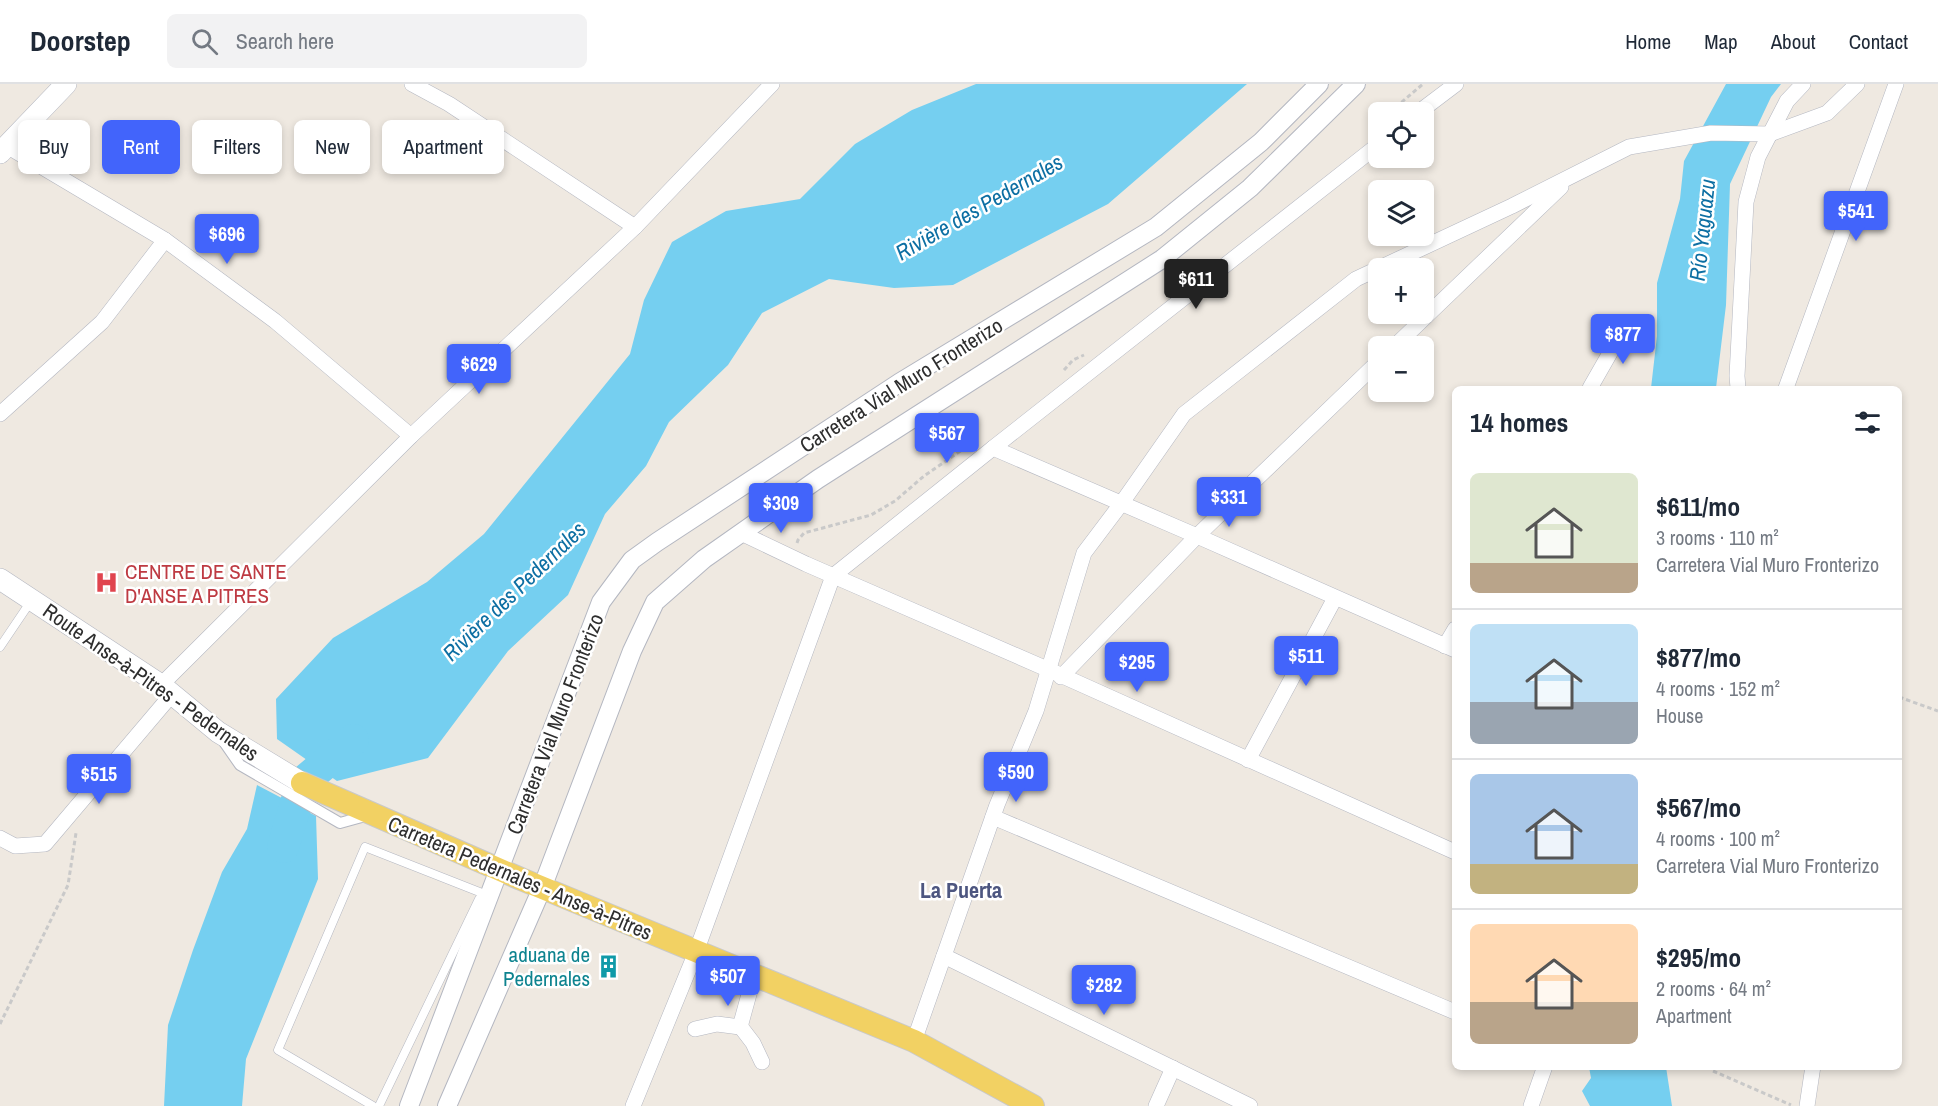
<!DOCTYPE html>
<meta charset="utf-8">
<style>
:root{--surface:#fff;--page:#f2f2f3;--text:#1f2937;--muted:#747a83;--line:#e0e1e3;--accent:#4264fb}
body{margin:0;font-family:"Archivo Narrow",sans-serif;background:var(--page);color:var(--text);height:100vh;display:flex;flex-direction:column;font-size:22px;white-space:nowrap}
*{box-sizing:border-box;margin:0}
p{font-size:20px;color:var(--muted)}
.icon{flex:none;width:33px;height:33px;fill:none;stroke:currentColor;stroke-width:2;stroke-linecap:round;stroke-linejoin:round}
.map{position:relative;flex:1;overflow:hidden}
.sheet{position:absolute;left:1452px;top:302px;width:450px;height:684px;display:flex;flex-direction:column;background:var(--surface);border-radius:9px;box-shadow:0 3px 9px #0003}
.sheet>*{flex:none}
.top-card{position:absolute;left:18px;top:36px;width:570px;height:54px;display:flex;gap:12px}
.controls{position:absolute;left:1368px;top:18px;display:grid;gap:12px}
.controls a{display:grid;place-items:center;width:66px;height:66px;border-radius:9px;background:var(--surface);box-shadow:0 3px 9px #0003;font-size:30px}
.price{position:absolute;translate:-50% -51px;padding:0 14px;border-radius:6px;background:var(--accent);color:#fff;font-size:20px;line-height:39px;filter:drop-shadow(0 2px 3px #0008)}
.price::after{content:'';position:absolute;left:50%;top:36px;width:18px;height:14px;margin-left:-9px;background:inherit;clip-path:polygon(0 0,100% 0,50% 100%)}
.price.selected{background:#222;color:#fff}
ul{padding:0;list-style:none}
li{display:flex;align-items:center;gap:18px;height:150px;padding:0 18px}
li+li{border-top:2px solid var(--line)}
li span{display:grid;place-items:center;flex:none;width:168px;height:120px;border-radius:9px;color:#555}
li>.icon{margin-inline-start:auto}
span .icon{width:72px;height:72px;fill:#fffc;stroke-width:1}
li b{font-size:26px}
h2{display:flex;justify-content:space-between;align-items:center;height:72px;padding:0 18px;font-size:26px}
.tag{padding:0 21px;border-radius:9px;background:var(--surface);box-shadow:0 3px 9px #0003;font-size:21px;line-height:54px}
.tag.selected{background:var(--accent);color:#fff}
header{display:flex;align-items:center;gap:36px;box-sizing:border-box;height:84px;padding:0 30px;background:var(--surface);border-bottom:2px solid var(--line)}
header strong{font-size:28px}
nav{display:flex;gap:33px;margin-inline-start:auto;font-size:21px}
.search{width:420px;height:54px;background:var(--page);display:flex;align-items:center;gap:15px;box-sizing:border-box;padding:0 21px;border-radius:9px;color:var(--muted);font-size:22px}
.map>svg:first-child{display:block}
.water{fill:#75cff0}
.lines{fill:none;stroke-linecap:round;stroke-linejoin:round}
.river{stroke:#75cff0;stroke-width:32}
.service-casing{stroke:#b4b7c1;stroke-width:9}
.pedestrian-casing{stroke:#b4b7c1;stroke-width:12}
.minor-casing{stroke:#b4b7c1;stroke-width:16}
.tertiary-casing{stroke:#b4b7c1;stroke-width:20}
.secondary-casing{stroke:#b4b7c1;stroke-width:22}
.primary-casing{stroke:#c9c9c9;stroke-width:24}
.path{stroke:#c9c9c9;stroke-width:3;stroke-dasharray:4.5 3;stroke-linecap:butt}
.service{stroke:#fff;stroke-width:8}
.pedestrian{stroke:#fff;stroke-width:10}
.minor{stroke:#fff;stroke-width:15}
.tertiary{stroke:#fff;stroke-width:18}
.secondary{stroke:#fff;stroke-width:21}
.primary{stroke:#f2d163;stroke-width:22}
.labels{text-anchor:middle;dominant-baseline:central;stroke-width:5;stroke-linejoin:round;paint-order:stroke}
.street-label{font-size:21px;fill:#2e2e2e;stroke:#fff}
.health-label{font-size:21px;fill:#be3a42;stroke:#fff;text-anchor:start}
.culture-label{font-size:21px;fill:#0d838f;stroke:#fff;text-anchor:end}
.water-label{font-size:22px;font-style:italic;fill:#0d6fa3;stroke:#fff}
.neighbourhood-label{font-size:22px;font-weight:bold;fill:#4d5680;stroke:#fff}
</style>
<header>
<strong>Doorstep</strong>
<div class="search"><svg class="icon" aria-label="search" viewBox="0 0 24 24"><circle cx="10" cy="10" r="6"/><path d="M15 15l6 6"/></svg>Search here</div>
<nav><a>Home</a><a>Map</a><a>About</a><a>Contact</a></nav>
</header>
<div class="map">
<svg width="1938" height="1022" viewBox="0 0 1938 1022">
<rect width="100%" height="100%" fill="#efe9e1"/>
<g class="water">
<polygon points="976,0 1247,0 1108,120 953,201 894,204 829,195 762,229 728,281 669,338 646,382 605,430 568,511 508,567 428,674 337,697 277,655 276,615 333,554 427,498 484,450 630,270 644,216 672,158 726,127 800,115 855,60 912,26"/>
<polygon points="1726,0 1781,0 1771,13 1730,100 1726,221 1716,304 1651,304 1657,252 1657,199 1680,115 1684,77"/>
<polygon points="257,701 316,732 318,795 246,975 242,1022 164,1022 168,941 193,866 222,788 247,745"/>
<polygon points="1589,983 1666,983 1672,1022 1590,1022 1582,1007 1591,994"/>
</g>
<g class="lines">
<polyline class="river" points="283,763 302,699 353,656"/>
<defs>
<g id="service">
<polyline points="0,563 31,517"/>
<polyline points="373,1022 278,966 365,763 482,809"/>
<polyline points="379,1022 479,815"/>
</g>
<polyline id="pedestrian" points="224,658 240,681 340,739 369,731"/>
<g id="minor">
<polyline points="412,0 449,20 635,143"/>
<polyline points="1419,28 1456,0"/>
<polyline points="7,62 165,156 275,237 411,352"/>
<polyline points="1395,262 1561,103"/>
<polyline points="1590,304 1626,241"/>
<polyline points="1738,304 1737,292 1746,118 1758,73 1787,17 1803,0"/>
<polyline points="1786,304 1896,0"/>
<polyline points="0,330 102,238 165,156"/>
<polyline points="993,364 1378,61"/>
<polyline points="741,449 806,480 1047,585 1455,768"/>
<polyline points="1445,562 1455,545"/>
<polyline points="1061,593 1197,452 1378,278"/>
<polyline points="161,601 411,352 635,143 772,0"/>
<polyline points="1248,676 1335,514"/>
<polyline points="993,733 1455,928"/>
<polyline points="0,754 15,762 45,760 173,609"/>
<polyline points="944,872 1250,1022"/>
<polyline points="740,942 753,959 762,978"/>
<polyline points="695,945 717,940 740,943 754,892"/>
<polyline points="914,957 997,721 1036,627 1084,469 1121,420 1184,330 1356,195 1512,122 1629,63 1711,49 1770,50 1827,29 1857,0"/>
<polyline points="633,1022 696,868 833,492 993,364 1197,452 1455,566"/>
<polyline points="1156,1022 1173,984"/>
<polyline points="1531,1022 1545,982"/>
<polyline points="1807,1022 1813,982"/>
</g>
<g id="tertiary">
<polyline points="409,1022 601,518 632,476 657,458 899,299 1156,143 1261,58 1319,0"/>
<polyline points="447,1022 542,804 632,567 655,518 704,475 818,395 1162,175 1250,104 1356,0"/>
</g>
<g id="secondary">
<polyline points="0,69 66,0"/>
<polyline points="0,495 161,601 218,648 302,699"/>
</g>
<polyline id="primary" points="302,699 521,795 914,957 1033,1022"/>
</defs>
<use href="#service" class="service-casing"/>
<use href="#pedestrian" class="pedestrian-casing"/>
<use href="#minor" class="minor-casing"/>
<use href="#tertiary" class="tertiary-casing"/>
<use href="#secondary" class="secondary-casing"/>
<use href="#primary" class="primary-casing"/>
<g class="path">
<polyline points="1390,28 1423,0"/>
<polyline points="1369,47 1378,38"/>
<polyline points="1064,286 1073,276 1084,271"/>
<polyline points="797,459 798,456 804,449 871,431 895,417 924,392 965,364"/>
<polyline points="1899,613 1938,627"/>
<polyline points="0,940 68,801 76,749"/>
<polyline points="1713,987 1791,1021"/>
</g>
<use href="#service" class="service"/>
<use href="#pedestrian" class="pedestrian"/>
<use href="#minor" class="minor"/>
<use href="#tertiary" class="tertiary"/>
<use href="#secondary" class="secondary"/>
<use href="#primary" class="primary"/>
</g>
<defs>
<symbol id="hospital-bare" viewBox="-9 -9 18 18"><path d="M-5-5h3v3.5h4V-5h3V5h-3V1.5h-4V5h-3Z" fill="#e0444e" stroke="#fff" stroke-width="2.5" paint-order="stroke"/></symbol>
<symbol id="building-bare" viewBox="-9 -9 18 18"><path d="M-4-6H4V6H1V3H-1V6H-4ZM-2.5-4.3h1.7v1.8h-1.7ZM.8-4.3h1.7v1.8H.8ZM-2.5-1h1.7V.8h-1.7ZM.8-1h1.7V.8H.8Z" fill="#0f9aa8" stroke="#fff" stroke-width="2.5" paint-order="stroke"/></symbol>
</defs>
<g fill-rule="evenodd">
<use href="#hospital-bare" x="90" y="482" width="33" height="33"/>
<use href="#building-bare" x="592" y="866" width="33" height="33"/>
</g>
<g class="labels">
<g class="street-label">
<text transform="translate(901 301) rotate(-32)">Carretera Vial Muro Fronterizo</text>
<text transform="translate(151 598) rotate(35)">Route Anse-à-Pitres - Pedernales</text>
<text transform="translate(555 640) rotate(-69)">Carretera Vial Muro Fronterizo</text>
<text transform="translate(520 794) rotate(23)">Carretera Pedernales - Anse-à-Pitres</text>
</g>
<g class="health-label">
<text x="125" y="487">CENTRE DE SANTE<tspan x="125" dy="24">D'ANSE A PITRES</tspan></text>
</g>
<g class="culture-label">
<text x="590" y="870">aduana de<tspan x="590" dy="24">Pedernales</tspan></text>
</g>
<g class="water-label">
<text transform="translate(979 123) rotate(-30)">Rivière des Pedernales</text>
<text transform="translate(1702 146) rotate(-84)">Río Yaguazu</text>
<text transform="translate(514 507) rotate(-44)">Rivière des Pedernales</text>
</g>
<g class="neighbourhood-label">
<text x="961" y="806">La Puerta</text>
</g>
</g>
</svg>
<div class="controls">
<a><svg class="icon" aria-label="locate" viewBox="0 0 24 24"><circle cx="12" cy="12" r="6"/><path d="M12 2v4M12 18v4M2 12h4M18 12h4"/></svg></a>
<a><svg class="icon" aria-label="layers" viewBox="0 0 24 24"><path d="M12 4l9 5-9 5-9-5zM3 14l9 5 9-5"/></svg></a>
<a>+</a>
<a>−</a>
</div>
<b class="price" style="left:1856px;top:158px">$541</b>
<b class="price" style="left:227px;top:181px">$696</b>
<b class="price selected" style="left:1196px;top:226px">$611</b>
<b class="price" style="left:1623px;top:281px">$877</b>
<b class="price" style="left:479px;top:311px">$629</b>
<b class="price" style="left:947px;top:380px">$567</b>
<b class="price" style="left:1229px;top:444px">$331</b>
<b class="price" style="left:781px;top:450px">$309</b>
<b class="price" style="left:1306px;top:603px">$511</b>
<b class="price" style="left:1137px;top:609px">$295</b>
<b class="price" style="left:1016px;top:719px">$590</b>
<b class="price" style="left:99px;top:721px">$515</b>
<b class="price" style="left:728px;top:923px">$507</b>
<b class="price" style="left:1104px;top:932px">$282</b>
<div class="top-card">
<a class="tag">Buy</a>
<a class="tag selected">Rent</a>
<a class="tag">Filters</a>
<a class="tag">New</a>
<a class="tag">Apartment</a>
</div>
<section class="sheet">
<h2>14 homes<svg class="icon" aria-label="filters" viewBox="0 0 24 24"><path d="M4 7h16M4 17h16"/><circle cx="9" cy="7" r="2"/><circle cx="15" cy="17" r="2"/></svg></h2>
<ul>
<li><span style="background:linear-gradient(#dfe7d0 75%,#b9a48a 0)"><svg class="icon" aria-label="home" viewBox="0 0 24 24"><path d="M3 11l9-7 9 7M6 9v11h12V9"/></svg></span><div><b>$611/mo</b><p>3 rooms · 110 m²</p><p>Carretera Vial Muro Fronterizo</p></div></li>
<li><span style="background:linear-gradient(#bfe0f5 65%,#9aa5b1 0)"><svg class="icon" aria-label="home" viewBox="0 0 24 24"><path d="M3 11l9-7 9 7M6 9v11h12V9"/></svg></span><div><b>$877/mo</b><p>4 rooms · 152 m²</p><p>House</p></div></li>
<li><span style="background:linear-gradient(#a9c7e8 75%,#c2b280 0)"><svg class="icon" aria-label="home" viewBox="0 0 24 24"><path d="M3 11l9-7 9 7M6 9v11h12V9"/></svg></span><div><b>$567/mo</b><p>4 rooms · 100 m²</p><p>Carretera Vial Muro Fronterizo</p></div></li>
<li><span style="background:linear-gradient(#ffd9b3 65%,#b9a48a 0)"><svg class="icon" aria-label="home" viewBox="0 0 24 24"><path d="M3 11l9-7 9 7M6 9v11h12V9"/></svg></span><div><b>$295/mo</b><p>2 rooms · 64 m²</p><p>Apartment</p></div></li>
</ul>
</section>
</div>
